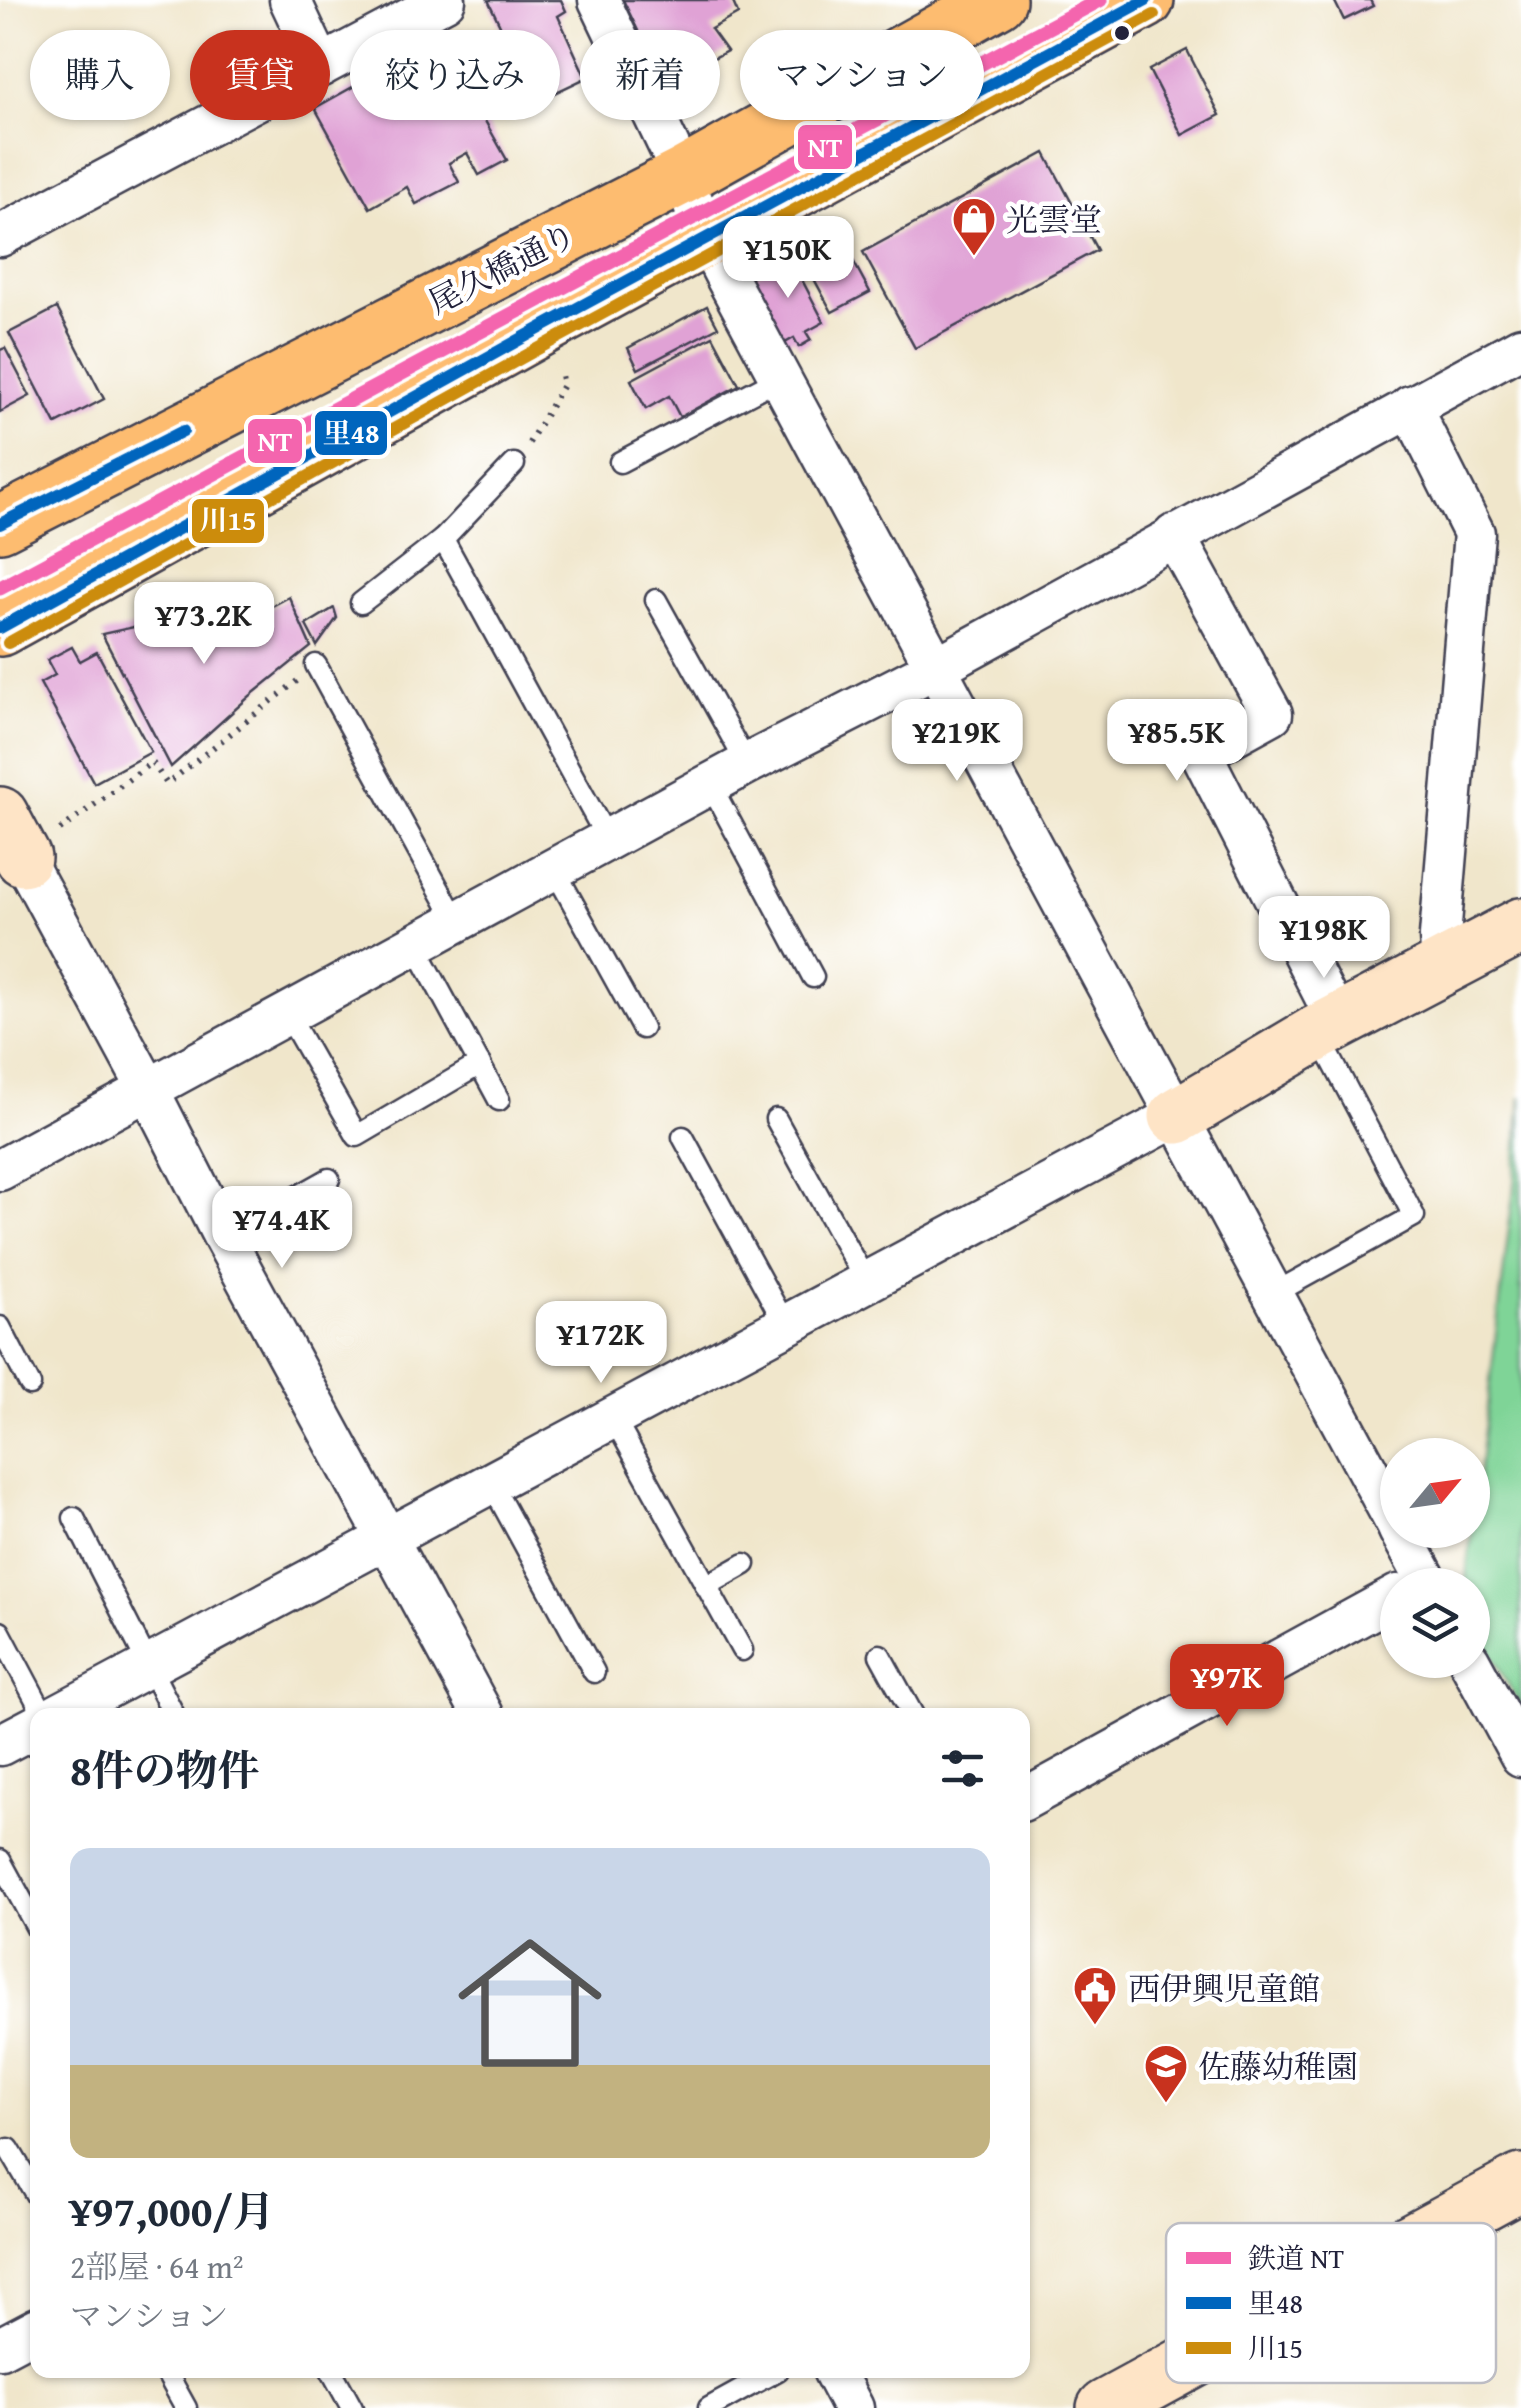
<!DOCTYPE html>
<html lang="ja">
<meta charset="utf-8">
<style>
:root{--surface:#fff;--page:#f6f6f7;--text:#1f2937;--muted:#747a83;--line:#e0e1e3;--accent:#c8321e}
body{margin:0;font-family:"Gentium Book Plus","Noto Serif JP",serif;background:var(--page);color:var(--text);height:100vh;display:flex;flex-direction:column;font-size:38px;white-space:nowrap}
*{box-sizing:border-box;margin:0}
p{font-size:32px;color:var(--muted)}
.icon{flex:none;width:55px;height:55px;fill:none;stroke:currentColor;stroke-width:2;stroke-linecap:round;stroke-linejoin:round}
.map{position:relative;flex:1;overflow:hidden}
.panel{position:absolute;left:30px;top:1708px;width:1000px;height:670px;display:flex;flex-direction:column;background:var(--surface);border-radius:20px;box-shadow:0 2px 8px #0004}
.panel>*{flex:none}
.hud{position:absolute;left:30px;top:30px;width:1000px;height:90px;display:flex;gap:20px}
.needle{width:65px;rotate:61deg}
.buttons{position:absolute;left:1380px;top:1438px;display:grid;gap:20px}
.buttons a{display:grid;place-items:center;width:110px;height:110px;border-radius:50%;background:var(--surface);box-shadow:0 2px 8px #0004;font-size:50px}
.price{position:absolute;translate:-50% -85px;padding:0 22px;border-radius:20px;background:#fff;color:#222;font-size:32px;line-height:65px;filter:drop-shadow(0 2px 5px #0008)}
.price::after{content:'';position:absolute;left:50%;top:60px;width:30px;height:22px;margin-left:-15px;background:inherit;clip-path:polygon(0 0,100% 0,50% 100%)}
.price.selected{background:var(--accent);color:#fff}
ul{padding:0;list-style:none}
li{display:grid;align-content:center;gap:20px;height:530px;padding:0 40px}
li+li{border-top:2px solid var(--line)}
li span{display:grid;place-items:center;height:310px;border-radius:20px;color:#555}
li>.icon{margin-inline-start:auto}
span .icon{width:180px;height:180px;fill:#fffc;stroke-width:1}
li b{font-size:42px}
h2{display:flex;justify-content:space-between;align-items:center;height:120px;padding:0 40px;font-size:42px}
.tag{padding:0 35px;border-radius:45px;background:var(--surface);box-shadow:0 2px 8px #0004;font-size:35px;line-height:90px}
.tag.selected{background:var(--accent);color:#fff}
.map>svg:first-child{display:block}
.green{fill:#7fd497;stroke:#507b69;stroke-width:2.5}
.building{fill:#e0a2d5}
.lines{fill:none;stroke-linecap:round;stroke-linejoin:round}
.lane-casing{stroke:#413f51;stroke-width:25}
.street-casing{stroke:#413f51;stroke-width:45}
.secondary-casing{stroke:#413f51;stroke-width:60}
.primary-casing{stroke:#413f51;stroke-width:60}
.path{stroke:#413f51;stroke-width:6;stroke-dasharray:2.5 8;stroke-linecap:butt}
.lane{stroke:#fff;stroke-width:20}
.street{stroke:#fff;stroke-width:40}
.secondary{stroke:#fee4c6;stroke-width:55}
.primary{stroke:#fdbc70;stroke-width:55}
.bus-1-casing{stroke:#fff;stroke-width:20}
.bus-2-casing{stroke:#fff;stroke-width:20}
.bus-1{stroke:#0065bd;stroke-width:12}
.bus-2{stroke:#cc8c0c;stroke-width:12}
.rail-1-casing{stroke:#fff;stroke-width:22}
.rail-1{stroke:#f465ae;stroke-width:15}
.bus-dot{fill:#22223b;stroke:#fff;stroke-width:4}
.labels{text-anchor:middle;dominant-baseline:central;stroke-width:9;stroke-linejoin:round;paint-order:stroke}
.poi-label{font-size:32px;fill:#22223b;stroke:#fff;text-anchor:start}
.street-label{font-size:32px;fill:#22223b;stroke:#fff}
.key{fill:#fff;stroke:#bdbdc4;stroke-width:2.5}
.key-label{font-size:28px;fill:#22223b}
.line-badge{stroke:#fff;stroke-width:4}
.badge-label{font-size:28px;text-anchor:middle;font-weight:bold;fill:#fff}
</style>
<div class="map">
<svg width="1521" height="2408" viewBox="0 0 1521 2408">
<rect width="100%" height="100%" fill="#fff"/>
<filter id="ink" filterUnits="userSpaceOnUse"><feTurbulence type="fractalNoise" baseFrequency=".01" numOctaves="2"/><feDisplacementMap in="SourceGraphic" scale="20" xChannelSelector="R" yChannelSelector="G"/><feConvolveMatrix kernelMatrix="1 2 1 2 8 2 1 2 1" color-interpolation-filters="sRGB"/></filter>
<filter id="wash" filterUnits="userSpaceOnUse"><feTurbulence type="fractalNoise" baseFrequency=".0048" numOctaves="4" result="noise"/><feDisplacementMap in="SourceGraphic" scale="40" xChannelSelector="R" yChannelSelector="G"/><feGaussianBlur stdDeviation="2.25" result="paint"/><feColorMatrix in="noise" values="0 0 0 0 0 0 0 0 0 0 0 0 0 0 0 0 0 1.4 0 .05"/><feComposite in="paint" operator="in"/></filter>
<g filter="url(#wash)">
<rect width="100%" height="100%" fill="#f0e6cb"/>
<polygon class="green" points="1521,1097 1521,1708 1473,1621 1472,1585 1465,1585 1513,1195"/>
<g id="blocks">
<g class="building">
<polygon points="488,0 561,0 566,11 558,16 586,78 546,97 542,92 531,94 518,67 528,62 516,37 507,40"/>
<polygon points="623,0 732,0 738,14 711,29 727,51 664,84"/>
<polygon points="1334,0 1370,0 1373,6 1344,20"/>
<polygon points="439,39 507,160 479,175 467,153 449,163 459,182 416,204 407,187 370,208 315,108"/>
<polygon points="1187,50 1220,115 1182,135 1149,70"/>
<polygon points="1045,153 1097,250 915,348 863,252"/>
<polygon points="838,233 870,292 832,312 800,253"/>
<polygon points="790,257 824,322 806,332 811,340 799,347 794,338 785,343 750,278"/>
<polygon points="707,306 718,327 638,369 628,348"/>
<polygon points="57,308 104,399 56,424 9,333"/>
<polygon points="713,336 739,385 680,417 669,396 646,409 631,380"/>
<polygon points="5,348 30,396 0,412 0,350"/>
<polygon points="289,597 311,647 250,696 171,767 102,634 251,601 257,614"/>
<polygon points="334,608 337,618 317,646 306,625"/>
<polygon points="72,647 80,661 97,652 151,752 94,783 40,683 55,675 47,660"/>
</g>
</g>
</g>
<g filter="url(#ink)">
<use href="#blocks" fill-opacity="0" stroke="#413f51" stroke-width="2.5"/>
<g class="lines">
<defs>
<g id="lane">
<polyline points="620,462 779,378"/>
<polyline points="443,539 608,840"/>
<polyline points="656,600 747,764"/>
<polyline points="361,603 443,539 514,464"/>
<polyline points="316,665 457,922"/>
<polyline points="710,784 813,977"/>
<polyline points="554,869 642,1028"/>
<polyline points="415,945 499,1100"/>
<polyline points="288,1015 357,1136 480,1064"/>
<polyline points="776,1119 866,1282"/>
<polyline points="683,1137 785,1324"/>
<polyline points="224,1238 329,1179"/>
<polyline points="1273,1294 1414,1216 1318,1034"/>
<polyline points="0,1327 30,1385"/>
<polyline points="614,1419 742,1650"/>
<polyline points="492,1485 594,1672"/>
<polyline points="74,1518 174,1715"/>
<polyline points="706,1586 745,1564"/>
<polyline points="0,1632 44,1715"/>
<polyline points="880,1655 913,1715"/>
<polyline points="0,1860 38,1930"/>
<polyline points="9,2149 38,2198"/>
<polyline points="165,2370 186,2408"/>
<polyline points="331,2370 352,2408"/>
<polyline points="709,2408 778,2370"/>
</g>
<g id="street">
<polyline points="290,0 321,66"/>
<polyline points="599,0 683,176 706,238 727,279 1398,1527"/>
<polyline points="0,236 445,0"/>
<polyline points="1410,406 1474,533 1440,936 1442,968"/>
<polyline points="1174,535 1272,714 1201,753 1338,1022"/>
<polyline points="23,858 148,1089 224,1238 483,1715"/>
<polyline points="0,1170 747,764 935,668 1521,347"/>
<polyline points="1399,1530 1429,1585"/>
<polyline points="1469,1660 1521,1756"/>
<polyline points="57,1715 1177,1116"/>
<polyline points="0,1745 38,1725"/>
<polyline points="1022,1801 1398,1595"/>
<polyline points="0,2348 38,2328"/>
<polyline points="833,2370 853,2408"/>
</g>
<g id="secondary">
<polyline points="0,815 23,858"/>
<polyline points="1177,1116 1317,1033 1521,926"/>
<polyline points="1105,2408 1521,2182"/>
</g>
<g id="primary">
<polyline points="0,524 683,176 998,0"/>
<polyline points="0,628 546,325 1146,0"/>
</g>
</defs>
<use href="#lane" class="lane-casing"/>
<use href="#street" class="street-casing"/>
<use href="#secondary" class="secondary-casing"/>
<use href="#primary" class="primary-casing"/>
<g class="path">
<polyline points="529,443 563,385 560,370"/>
<polyline points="60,830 152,762 167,784 297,681"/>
</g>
<use href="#lane" class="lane"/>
<use href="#street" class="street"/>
<use href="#secondary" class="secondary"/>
<use href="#primary" class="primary"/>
<defs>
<g id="bus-1">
<polyline points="0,524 183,431"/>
<polyline points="0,628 546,325 1146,0"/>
</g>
<polyline id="bus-2" points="8,643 554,340 1154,15"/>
</defs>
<use href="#bus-1" class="bus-1-casing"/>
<use href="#bus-2" class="bus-2-casing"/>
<use href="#bus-1" class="bus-1"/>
<use href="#bus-2" class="bus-2"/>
<defs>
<polyline id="rail-1" points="0,588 1100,0"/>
</defs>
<use href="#rail-1" class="rail-1-casing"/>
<use href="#rail-1" class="rail-1"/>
</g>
</g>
<defs>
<symbol id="shop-pin" viewBox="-11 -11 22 30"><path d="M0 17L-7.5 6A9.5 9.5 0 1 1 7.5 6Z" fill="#c8321e" stroke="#fff"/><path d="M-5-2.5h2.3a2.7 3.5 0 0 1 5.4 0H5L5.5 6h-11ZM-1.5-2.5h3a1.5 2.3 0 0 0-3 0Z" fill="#fff"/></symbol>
<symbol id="civic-pin" viewBox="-11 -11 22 30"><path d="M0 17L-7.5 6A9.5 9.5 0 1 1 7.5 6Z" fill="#c8321e" stroke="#fff"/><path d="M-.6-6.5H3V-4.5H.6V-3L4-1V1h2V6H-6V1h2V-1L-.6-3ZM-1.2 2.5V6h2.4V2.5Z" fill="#fff"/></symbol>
<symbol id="school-pin" viewBox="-11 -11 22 30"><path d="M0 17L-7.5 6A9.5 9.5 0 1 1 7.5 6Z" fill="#c8321e" stroke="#fff"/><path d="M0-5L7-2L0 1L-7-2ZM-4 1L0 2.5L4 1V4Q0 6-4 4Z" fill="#fff"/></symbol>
</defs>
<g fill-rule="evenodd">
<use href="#shop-pin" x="949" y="194" width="50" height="68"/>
<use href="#civic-pin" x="1070" y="1963" width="50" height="68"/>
<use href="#school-pin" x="1141" y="2041" width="50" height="68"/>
</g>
<circle class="bus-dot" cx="1122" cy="33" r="9"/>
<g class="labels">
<g class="poi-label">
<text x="1006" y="219">光雲堂</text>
<text x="1128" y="1988">西伊興児童館</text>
<text x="1198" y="2066">佐藤幼稚園</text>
</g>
<g class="street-label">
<text transform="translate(502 268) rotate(-27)">尾久橋通り</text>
</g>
</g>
<rect x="1166" y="2223" width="330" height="160" rx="15" class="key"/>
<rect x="1186" y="2252" width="45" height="12" fill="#f465ae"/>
<rect x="1186" y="2297" width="45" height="12" fill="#0065bd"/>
<rect x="1186" y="2342" width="45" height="12" fill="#cc8c0c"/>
<g class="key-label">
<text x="1248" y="2268">鉄道 NT</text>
<text x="1248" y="2313">里48</text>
<text x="1248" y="2358">川15</text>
</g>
<g class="line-badge">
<rect x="796" y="123" width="58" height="48" rx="10" fill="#f465ae"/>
<rect x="313" y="409" width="76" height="48" rx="10" fill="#0065bd"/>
<rect x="246" y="417" width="58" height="48" rx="10" fill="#f465ae"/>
<rect x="190" y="497" width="76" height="48" rx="10" fill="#cc8c0c"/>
</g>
<g class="badge-label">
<text x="825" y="157">NT</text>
<text x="351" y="443">里48</text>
<text x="275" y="451">NT</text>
<text x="228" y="530">川15</text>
</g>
</svg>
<div class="buttons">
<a><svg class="needle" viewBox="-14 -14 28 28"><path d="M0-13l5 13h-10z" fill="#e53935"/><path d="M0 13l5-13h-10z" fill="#747a83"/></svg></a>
<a><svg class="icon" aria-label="layers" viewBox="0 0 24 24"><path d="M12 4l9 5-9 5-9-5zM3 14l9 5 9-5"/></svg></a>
</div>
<b class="price" style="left:788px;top:301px">¥150K</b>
<b class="price" style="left:204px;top:667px">¥73.2K</b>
<b class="price" style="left:957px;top:784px">¥219K</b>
<b class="price" style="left:1177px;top:784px">¥85.5K</b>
<b class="price" style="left:1324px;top:981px">¥198K</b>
<b class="price" style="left:282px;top:1271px">¥74.4K</b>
<b class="price" style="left:601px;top:1386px">¥172K</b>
<b class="price selected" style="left:1227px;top:1729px">¥97K</b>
<div class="hud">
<a class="tag">購入</a>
<a class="tag selected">賃貸</a>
<a class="tag">絞り込み</a>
<a class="tag">新着</a>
<a class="tag">マンション</a>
</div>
<section class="panel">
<h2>8件の物件<svg class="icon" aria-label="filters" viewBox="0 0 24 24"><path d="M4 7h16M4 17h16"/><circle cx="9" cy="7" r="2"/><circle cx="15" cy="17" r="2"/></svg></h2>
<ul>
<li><span style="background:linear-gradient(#c9d6e8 70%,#c2b280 0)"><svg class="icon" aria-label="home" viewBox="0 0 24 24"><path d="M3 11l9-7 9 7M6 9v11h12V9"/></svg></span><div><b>¥97,000/月</b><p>2部屋 · 64 m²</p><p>マンション</p></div></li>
</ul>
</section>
</div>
